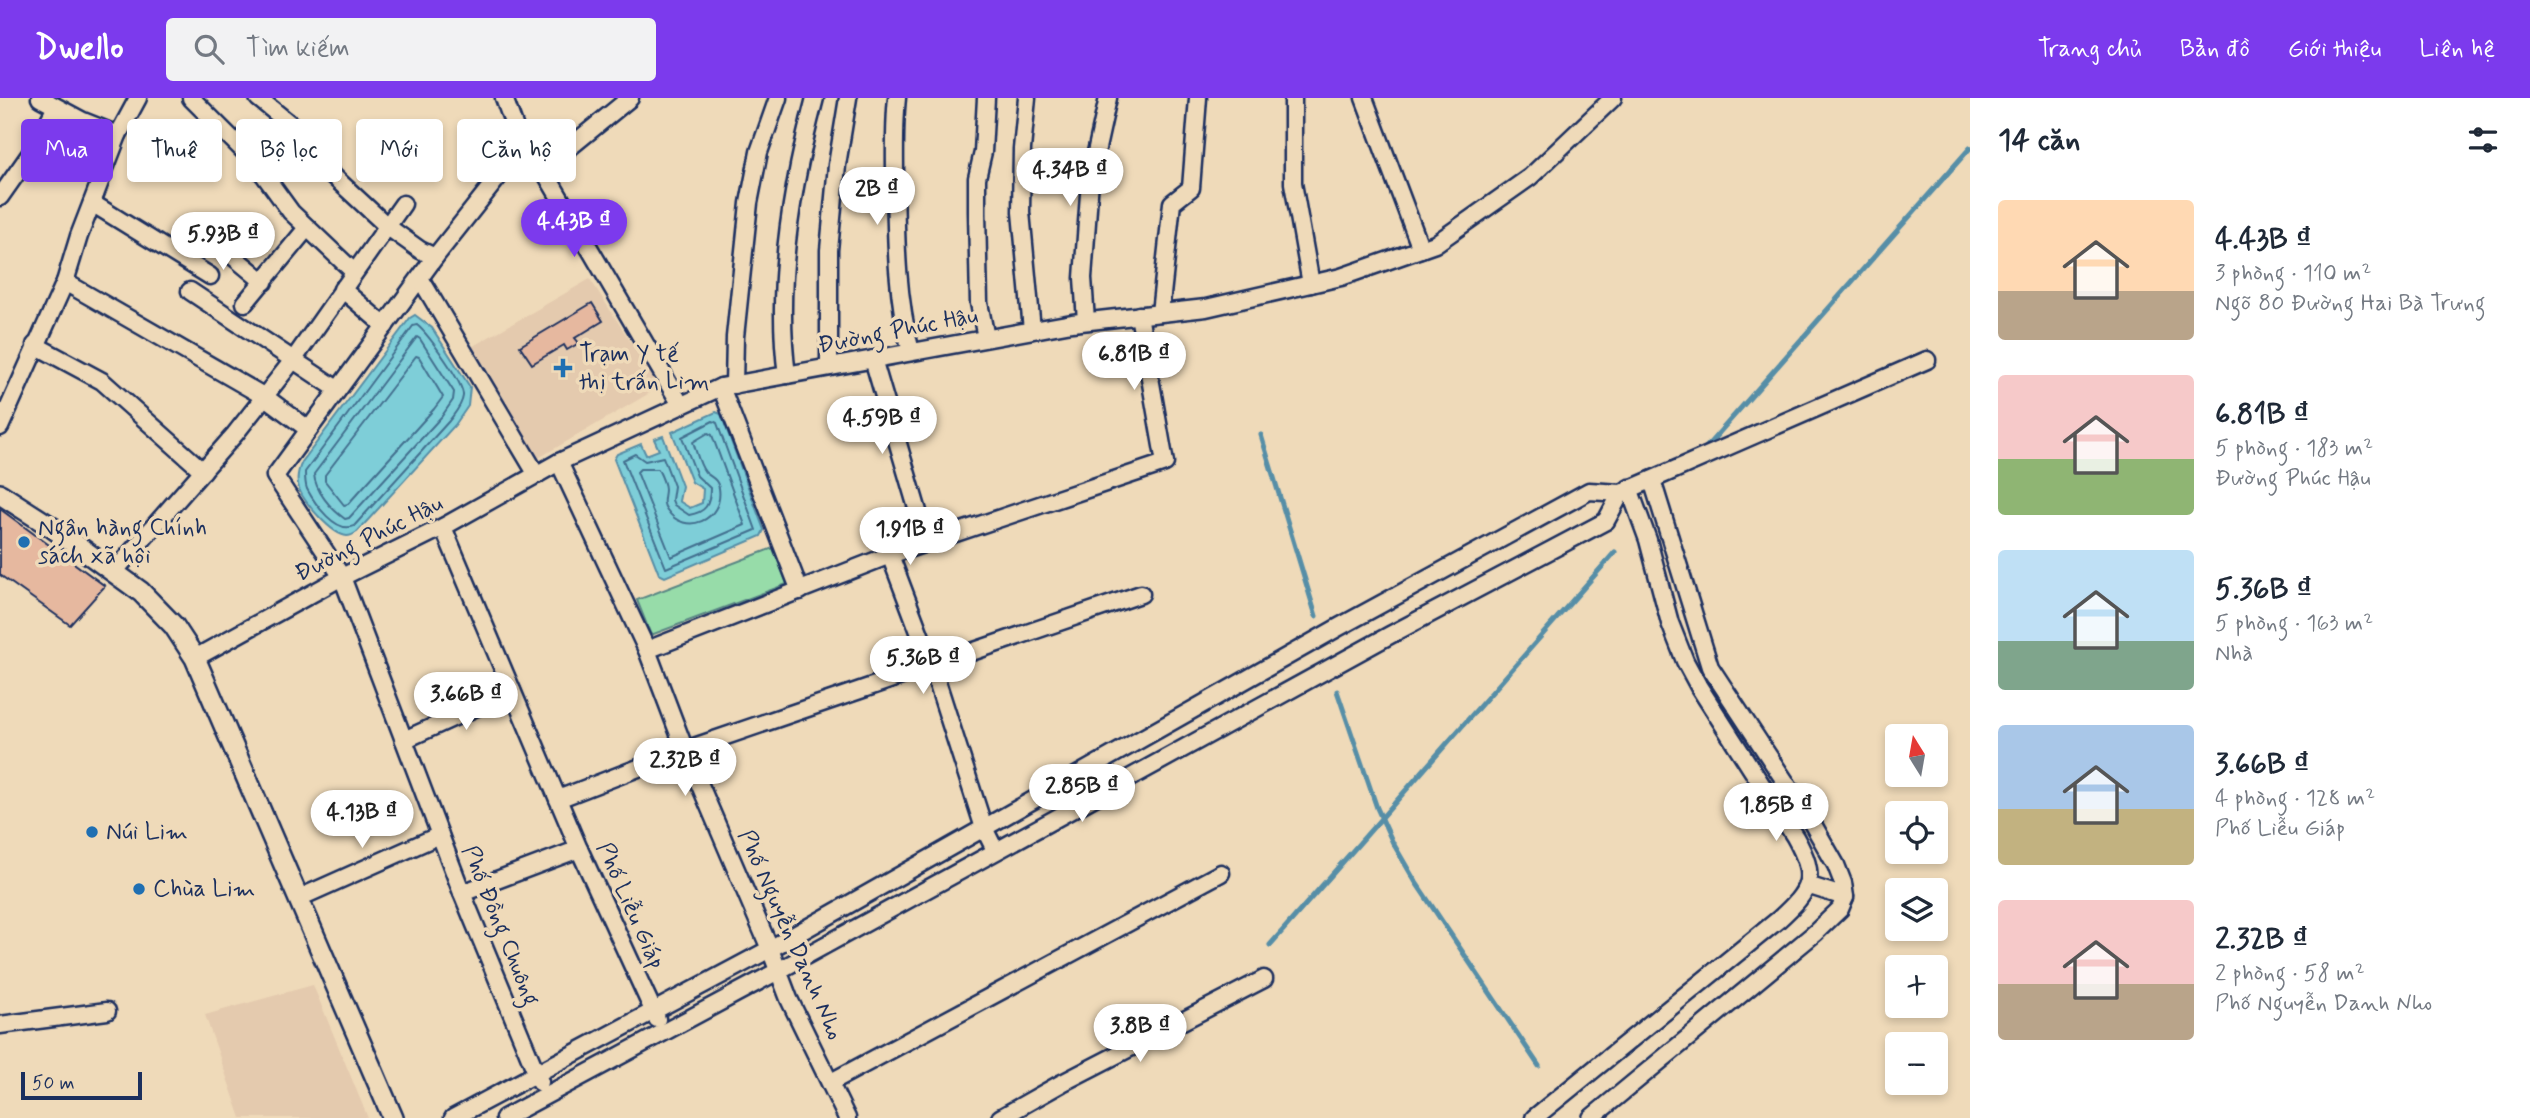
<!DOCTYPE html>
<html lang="vi">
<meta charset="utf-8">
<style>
:root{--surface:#fff;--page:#f2f2f3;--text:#1f2937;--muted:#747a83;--accent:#7c3aed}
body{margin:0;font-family:Mynerve,sans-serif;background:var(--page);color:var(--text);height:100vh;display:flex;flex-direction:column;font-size:26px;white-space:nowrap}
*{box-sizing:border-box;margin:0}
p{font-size:23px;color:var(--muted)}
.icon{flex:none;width:38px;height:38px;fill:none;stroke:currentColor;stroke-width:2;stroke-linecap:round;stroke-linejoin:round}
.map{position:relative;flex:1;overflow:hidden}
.sheet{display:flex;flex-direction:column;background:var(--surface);width:560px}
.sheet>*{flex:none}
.banner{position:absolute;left:21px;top:21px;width:665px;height:63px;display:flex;gap:14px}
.needle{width:46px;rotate:349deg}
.tools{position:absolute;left:1885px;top:626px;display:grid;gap:14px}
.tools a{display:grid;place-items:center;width:63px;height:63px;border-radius:7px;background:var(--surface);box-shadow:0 4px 10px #0003;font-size:35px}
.scale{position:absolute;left:21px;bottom:18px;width:121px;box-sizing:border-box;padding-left:7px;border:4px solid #1b2f5e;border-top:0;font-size:19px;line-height:24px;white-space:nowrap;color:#1b2f5e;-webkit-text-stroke:5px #efdab9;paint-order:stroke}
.price{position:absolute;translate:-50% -60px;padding:0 16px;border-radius:24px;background:#fff;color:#222;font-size:23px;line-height:46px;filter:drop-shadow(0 2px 4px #0008)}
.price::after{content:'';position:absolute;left:50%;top:42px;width:21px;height:16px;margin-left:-10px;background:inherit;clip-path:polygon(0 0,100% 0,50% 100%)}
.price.active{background:var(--accent);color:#fff}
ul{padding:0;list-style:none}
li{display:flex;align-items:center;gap:21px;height:175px;padding:0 28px}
li span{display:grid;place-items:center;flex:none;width:196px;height:140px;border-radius:7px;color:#555}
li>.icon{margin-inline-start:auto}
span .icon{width:84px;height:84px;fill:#fffc;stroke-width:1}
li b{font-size:30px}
h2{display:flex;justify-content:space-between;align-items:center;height:84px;padding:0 28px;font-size:30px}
.tag{padding:0 24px;border-radius:7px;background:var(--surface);box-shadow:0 4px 10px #0003;font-size:24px;line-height:63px}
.tag.active{background:var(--accent);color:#fff}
header{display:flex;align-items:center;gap:42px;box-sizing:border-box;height:98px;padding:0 35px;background:var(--accent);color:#fff}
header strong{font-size:33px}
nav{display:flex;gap:38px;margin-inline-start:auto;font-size:24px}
.search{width:490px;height:63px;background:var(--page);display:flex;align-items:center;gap:18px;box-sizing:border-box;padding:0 24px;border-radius:7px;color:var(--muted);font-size:26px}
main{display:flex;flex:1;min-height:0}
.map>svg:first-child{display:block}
.built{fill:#e4caae}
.green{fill:#97dca9;stroke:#598684;stroke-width:2}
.water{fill:#7eced8;stroke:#568ea7;stroke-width:2}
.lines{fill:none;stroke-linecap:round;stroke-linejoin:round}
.shore{stroke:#436f8f;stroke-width:2}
.stream{stroke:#568ea7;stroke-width:5}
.building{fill:#e6b89f;stroke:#1b2f5e;stroke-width:2}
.minor-casing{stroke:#1b2f5e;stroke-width:21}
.major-casing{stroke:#1b2f5e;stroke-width:24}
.minor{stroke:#efdab9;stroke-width:16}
.major{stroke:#efdab9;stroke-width:19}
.poi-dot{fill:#1f6fb2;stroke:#efdab9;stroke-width:2.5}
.labels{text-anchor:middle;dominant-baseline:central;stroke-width:7;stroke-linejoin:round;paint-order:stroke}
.street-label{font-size:24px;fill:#1b2f5e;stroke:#efdab9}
.poi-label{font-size:24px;fill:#1b2f5e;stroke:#efdab9;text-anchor:start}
</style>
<header>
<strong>Dwello</strong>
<div class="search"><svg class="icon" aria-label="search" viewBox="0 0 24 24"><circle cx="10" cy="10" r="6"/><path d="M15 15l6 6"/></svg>Tìm kiếm</div>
<nav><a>Trang chủ</a><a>Bản đồ</a><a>Giới thiệu</a><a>Liên hệ</a></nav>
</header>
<main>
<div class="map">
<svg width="1970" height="1020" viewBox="0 0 1970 1020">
<rect width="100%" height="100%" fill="#efdab9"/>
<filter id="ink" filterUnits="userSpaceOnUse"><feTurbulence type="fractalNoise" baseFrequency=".0143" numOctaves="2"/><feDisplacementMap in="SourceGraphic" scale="14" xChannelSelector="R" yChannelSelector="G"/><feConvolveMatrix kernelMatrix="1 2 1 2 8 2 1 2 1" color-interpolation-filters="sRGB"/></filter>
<g filter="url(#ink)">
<g class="built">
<polygon points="590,181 660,289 535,362 468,251"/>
<polygon points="313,887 368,1020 241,1020 205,917"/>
</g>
<polygon class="green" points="773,450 787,486 651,537 637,502"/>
<g class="water">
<path d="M415,217L432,230L470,289L468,308L455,327L357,434C354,436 350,438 347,438C332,437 304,404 299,391C296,381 298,372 302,364L410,220Z"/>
<polygon points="716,314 721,316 764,432 761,438 665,479 659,476 614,361 617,356 641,346 646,357 659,352 654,341 663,338 682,388 679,403 690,410 702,405 703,391 692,384 672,334"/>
</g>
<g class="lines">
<g class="shore">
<path d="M417,227C428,236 464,285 463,298C462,308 454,316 449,323L354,428C336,436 315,406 307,391C305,386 305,380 305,374L413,228Z"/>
<path d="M417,239L420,241L454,294L453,302L442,318L349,420L345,421C331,411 315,393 314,376Z"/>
<polygon points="416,258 419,259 443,299 434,311 348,406 344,407 325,383 325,377"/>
<path d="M713,323L717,325L756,432L666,470L623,362L635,356L645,363L663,359L674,388L672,402L674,407L689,417C706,414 710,407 710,390L697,378L682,339Z"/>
<path d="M708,335L712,337L745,427L671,459L637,374L640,371H658C661,377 665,385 665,391C665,399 661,405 667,412C685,439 724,422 719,390C717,380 711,380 705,374C699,367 696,352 693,344Z"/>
</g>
<g class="stream">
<polyline points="1261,337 1316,518"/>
<polyline points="1702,354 1970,50"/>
<polyline points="1337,593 1377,710 1393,745 1415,783 1539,968"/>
<polyline points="1270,847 1615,454"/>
</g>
</g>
<g class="building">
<polygon points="592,205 603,223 575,240 579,245 567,252 564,247 532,266 520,248"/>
<polygon points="0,411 105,488 70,527 0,477"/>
</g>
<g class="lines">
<defs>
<g id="minor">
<polyline points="40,0 83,23 118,37"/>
<polyline points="191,0 254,63 291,114 354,174"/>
<polyline points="258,0 295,30 331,76 388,129 420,152 435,159"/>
<polyline points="504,0 522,49 543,71 681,307"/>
<path d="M897,0C894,27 895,54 895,81C896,140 896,197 911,254"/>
<polyline points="986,0 983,54 977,80 977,114 979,205 986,240"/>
<polyline points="1027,0 1022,51 1021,114 1032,232"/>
<polyline points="1293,0 1293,85 1311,186"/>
<polyline points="1364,0 1421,151"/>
<polyline points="522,49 435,159 275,378 342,479 462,795 540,984"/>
<polyline points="543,71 630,0"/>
<polyline points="0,99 33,52 56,9"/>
<polyline points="92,105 210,178"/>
<polyline points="205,135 264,184"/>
<polyline points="420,180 537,377"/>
<polyline points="65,184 265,299 308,331"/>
<polyline points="342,191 385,228"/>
<polyline points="190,193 337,291"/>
<polyline points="245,205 307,130"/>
<polyline points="1160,215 1172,105 1191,90 1198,0"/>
<polyline points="1086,223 1083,180 1090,82 1108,0"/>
<polyline points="35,247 102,283 203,373"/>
<polyline points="873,261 927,444"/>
<polyline points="829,269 829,152 837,67 848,0"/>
<path d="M787,277C775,188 792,86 815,0"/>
<polyline points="734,287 735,239 749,105 759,54 778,0"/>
<polyline points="721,289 800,493"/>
<polyline points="0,329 65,184 79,138 118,37 138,0"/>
<polyline points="559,364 647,552 685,652 770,851 789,901 847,1020"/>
<polyline points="443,429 579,751 657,921"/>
<polyline points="890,457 932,568 984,730 995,752"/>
<polyline points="113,475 235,336 294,261 403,106"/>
<polyline points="647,552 890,457 1165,365 1139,217"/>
<polyline points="195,560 342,479 443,429 559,364 721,289 1072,225 1206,210 1341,179 1435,146 1530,79 1613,0"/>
<polyline points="404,642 512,593"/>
<polyline points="558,701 685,652 1141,496"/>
<polyline points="1807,787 1845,799"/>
<polyline points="462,795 579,751"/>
<polyline points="299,800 440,737"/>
<polyline points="0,927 107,913"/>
<polyline points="831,984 1221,775"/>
<polyline points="453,1020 770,851 1339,529 1589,393 1621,395 1927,262"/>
<polyline points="504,1020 778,873 1390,537 1606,423 1621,395"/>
<polyline points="1000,1020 1062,985 1264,881"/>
<path d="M1534,1020L1778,822C1811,792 1818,780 1795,739L1699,589L1685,563L1670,525L1648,442L1629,390"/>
<polyline points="1591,1020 1815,835 1840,811 1845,799 1843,785 1836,767 1811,723 1710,569 1652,382"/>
</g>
<polyline id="major" points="0,396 53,430 141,494 174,528 195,560 393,1020"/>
</defs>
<use href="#minor" class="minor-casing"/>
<use href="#major" class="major-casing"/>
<use href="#minor" class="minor"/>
<use href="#major" class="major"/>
</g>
</g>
<g class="poi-dot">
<path d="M559.5 259.5h7v7h7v7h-7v7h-7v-7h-7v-7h7z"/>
<circle cx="24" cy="444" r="7"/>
<circle cx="92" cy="734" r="7"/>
<circle cx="139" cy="791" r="7"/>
</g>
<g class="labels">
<g class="street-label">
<text transform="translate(898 233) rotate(-11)">Đường Phúc Hậu</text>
<text transform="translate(369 441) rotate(-27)">Đường Phúc Hậu</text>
<text transform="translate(630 808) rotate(66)">Phố Liễu Giáp</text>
<text transform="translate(500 828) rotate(68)">Phố Đồng Chuông</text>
<text transform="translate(790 837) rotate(66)">Phố Nguyễn Danh Nho</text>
</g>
<g class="poi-label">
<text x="579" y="256">Trạm Y tế<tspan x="579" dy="28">thị trấn Lim</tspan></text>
<text x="38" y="430">Ngân hàng Chính<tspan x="38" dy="28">sách xã hội</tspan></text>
<text x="106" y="734">Núi Lim</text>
<text x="153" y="791">Chùa Lim</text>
</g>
</g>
</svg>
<div class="tools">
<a><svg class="needle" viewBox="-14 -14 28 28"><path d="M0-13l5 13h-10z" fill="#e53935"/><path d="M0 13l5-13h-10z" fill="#747a83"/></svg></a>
<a><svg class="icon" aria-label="locate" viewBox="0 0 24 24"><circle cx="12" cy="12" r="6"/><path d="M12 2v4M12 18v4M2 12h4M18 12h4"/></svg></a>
<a><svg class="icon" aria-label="layers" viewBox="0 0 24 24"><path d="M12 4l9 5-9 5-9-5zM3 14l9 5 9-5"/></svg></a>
<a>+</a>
<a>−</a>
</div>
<div class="scale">50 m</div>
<b class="price" style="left:1070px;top:110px">4.34B ₫</b>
<b class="price" style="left:877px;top:129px">2B ₫</b>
<b class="price active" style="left:574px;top:161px">4.43B ₫</b>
<b class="price" style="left:223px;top:174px">5.93B ₫</b>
<b class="price" style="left:1134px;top:294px">6.81B ₫</b>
<b class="price" style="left:882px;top:358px">4.59B ₫</b>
<b class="price" style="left:910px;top:469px">1.91B ₫</b>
<b class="price" style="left:923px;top:598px">5.36B ₫</b>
<b class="price" style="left:466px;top:634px">3.66B ₫</b>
<b class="price" style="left:685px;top:700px">2.32B ₫</b>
<b class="price" style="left:1082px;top:726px">2.85B ₫</b>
<b class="price" style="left:1776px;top:745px">1.85B ₫</b>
<b class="price" style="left:362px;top:752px">4.13B ₫</b>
<b class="price" style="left:1140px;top:966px">3.8B ₫</b>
<div class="banner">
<a class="tag active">Mua</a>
<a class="tag">Thuê</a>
<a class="tag">Bộ lọc</a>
<a class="tag">Mới</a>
<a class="tag">Căn hộ</a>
</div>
</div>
<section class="sheet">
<h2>14 căn<svg class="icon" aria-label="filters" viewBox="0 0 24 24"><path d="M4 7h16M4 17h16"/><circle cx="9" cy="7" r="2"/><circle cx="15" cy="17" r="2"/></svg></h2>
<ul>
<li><span style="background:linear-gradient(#ffd9b3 65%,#b9a48a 0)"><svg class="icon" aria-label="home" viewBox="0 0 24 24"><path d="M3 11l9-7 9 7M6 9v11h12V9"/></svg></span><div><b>4.43B ₫</b><p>3 phòng · 110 m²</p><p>Ngõ 80 Đường Hai Bà Trưng</p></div></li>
<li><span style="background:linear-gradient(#f6c9c9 60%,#8fb573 0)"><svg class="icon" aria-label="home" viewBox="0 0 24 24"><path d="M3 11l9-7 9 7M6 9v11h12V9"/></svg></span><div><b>6.81B ₫</b><p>5 phòng · 183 m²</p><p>Đường Phúc Hậu</p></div></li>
<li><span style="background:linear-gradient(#bfe0f5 65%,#7fa58c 0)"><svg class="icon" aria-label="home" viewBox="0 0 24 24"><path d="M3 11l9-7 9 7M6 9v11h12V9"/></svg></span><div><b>5.36B ₫</b><p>5 phòng · 163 m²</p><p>Nhà</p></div></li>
<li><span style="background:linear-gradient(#a9c7e8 60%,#c2b280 0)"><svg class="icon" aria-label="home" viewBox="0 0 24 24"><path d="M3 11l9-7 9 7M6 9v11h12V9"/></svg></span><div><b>3.66B ₫</b><p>4 phòng · 128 m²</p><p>Phố Liễu Giáp</p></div></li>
<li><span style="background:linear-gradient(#f6c9c9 60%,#b9a48a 0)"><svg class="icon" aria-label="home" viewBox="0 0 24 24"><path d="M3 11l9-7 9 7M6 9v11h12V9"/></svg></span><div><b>2.32B ₫</b><p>2 phòng · 58 m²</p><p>Phố Nguyễn Danh Nho</p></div></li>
</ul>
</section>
</main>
